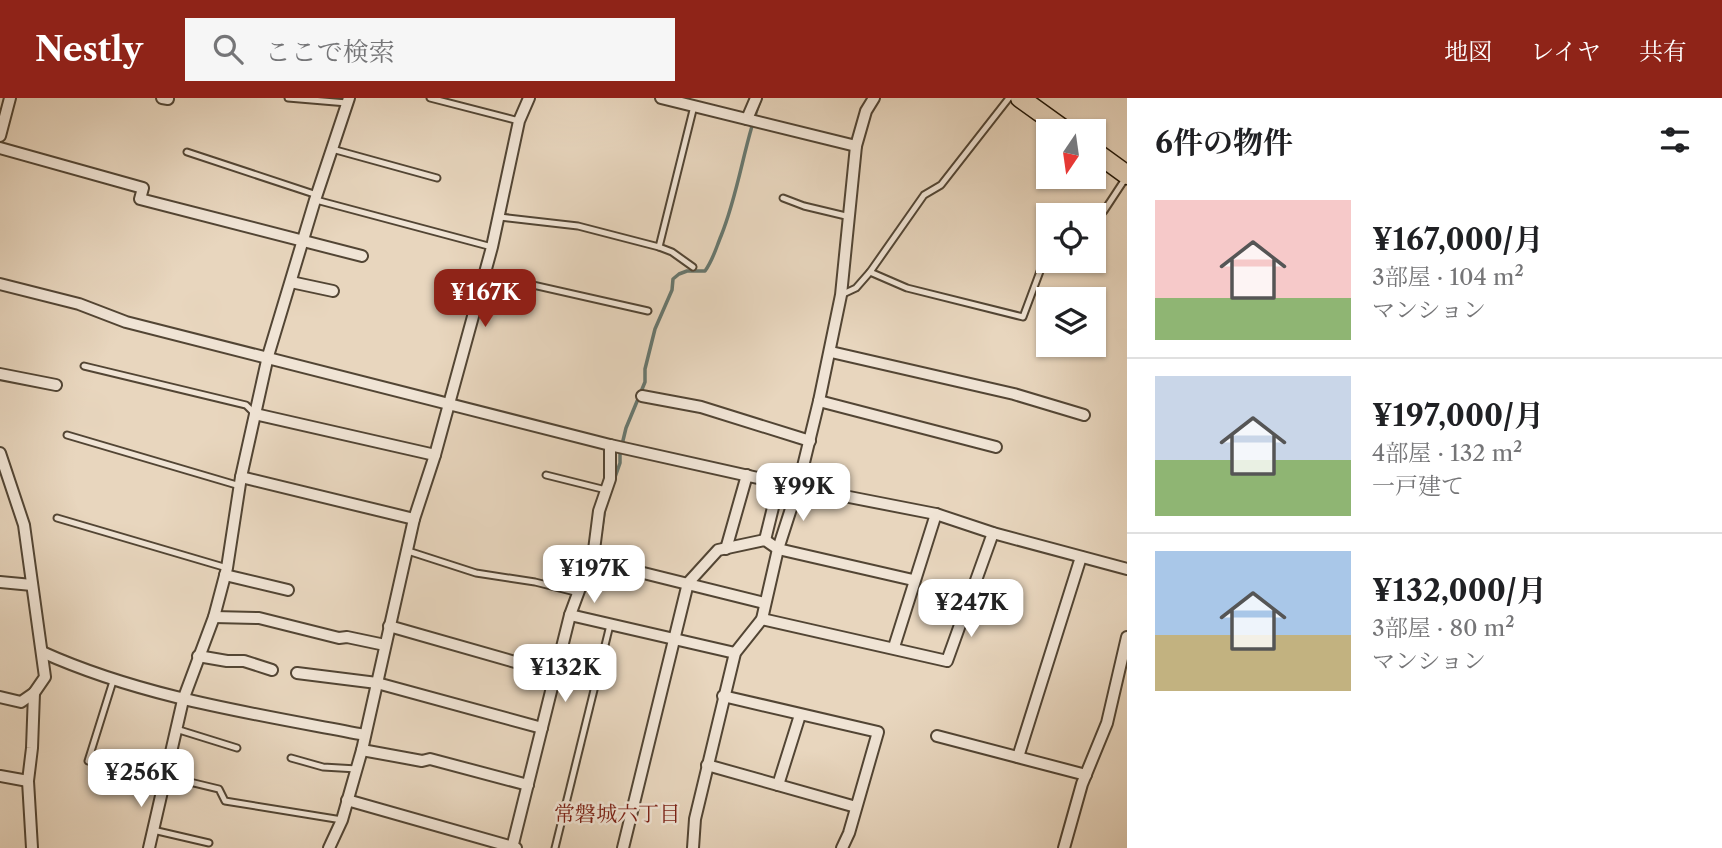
<!DOCTYPE html>
<html lang="ja">
<meta charset="utf-8">
<style>
:root{--surface:#fff;--page:#f6f6f6;--text:#202124;--muted:#757577;--line:#e0e0e0;--accent:#8f2418}
body{margin:0;font-family:"Libre Caslon Text","Noto Serif JP",serif;background:var(--page);color:var(--text);height:100vh;display:flex;flex-direction:column;font-size:26px;white-space:nowrap}
*{box-sizing:border-box;margin:0}
p{font-size:23px;color:var(--muted)}
.icon{flex:none;width:38px;height:38px;fill:none;stroke:currentColor;stroke-width:2;stroke-linecap:round;stroke-linejoin:round}
.map{position:relative;flex:1;overflow:hidden}
.drawer{display:flex;flex-direction:column;background:var(--surface);width:595px}
.drawer>*{flex:none}
.needle{width:46px;rotate:193deg}
.controls{position:absolute;left:1036px;top:21px;display:grid;gap:14px}
.controls a{display:grid;place-items:center;width:70px;height:70px;border-radius:0px;background:var(--surface);box-shadow:0 2px 5px #0004;font-size:35px}
.price{position:absolute;translate:-50% -60px;padding:0 16px;border-radius:14px;background:#fff;color:#222;font-size:23px;line-height:46px;filter:drop-shadow(0 2px 4px #0008)}
.price::after{content:'';position:absolute;left:50%;top:42px;width:21px;height:16px;margin-left:-10px;background:inherit;clip-path:polygon(0 0,100% 0,50% 100%)}
.price.selected{background:var(--accent);color:#fff}
ul{padding:0;list-style:none}
li{display:flex;align-items:center;gap:21px;height:175px;padding:0 28px}
li+li{border-top:2px solid var(--line)}
li span{display:grid;place-items:center;flex:none;width:196px;height:140px;border-radius:0px;color:#555}
li>.icon{margin-inline-start:auto}
span .icon{width:84px;height:84px;fill:#fffc;stroke-width:1}
li b{font-size:30px}
h2{display:flex;justify-content:space-between;align-items:center;height:84px;padding:0 28px;font-size:30px}
header{display:flex;align-items:center;gap:42px;box-sizing:border-box;height:98px;padding:0 35px;background:var(--accent);color:#fff}
header strong{font-size:33px}
nav{display:flex;gap:38px;margin-inline-start:auto;font-size:24px}
.search{width:490px;height:63px;background:var(--page);display:flex;align-items:center;gap:18px;box-sizing:border-box;padding:0 24px;border-radius:0px;color:var(--muted);font-size:26px}
main{display:flex;flex:1;min-height:0}
.map>svg:first-child{display:block}
.lines{fill:none;stroke-linecap:round;stroke-linejoin:round}
.stream{stroke:#67776e;stroke-width:3.5}
.service-casing{stroke:#524534;stroke-width:9}
.minor-casing{stroke:#524534;stroke-width:14}
.trunk-casing{stroke:#201506;stroke-width:21}
.service{stroke:#f0e4d5;stroke-width:5}
.minor{stroke:#f0e4d5;stroke-width:10}
.trunk{stroke:#e8d6be;stroke-width:18}
.labels{text-anchor:middle;dominant-baseline:central;stroke-width:5;stroke-linejoin:round;paint-order:stroke}
.neighbourhood-label{font-size:21px;fill:#7a1f14;stroke:#f0e4d5}
</style>
<header>
<strong>Nestly</strong>
<div class="search"><svg class="icon" aria-label="search" viewBox="0 0 24 24"><circle cx="10" cy="10" r="6"/><path d="M15 15l6 6"/></svg>ここで検索</div>
<nav><a>地図</a><a>レイヤ</a><a>共有</a></nav>
</header>
<main>
<div class="map">
<svg width="1127" height="750" viewBox="0 0 1127 750">
<rect width="100%" height="100%" fill="#e8d6be"/>
<filter id="stains"><feTurbulence type="fractalNoise" baseFrequency=".00286" numOctaves="4"/><feColorMatrix values="0 0 0 0 .2 0 0 0 0 .09 0 0 0 0 .02 0 0 0 .5 -.17"/></filter>
<radialGradient id="worn" r=".72"><stop offset=".6" stop-color="#630" stop-opacity="0"/><stop offset="1" stop-color="#630" stop-opacity=".3"/></radialGradient>
<g class="lines">
<g class="stream">
<path d="M613,385L620,365V355L626,330L645,284V271L655,231L672,192L673,181L679,176L687,173H705C713,162 716,150 721,138C739,94 744,45 761,0"/>
<polyline points="601,435 605,408"/>
</g>
<defs>
<g id="service">
<polyline points="288,0 347,5"/>
<polyline points="430,0 519,23"/>
<polyline points="332,51 437,80"/>
<polyline points="187,54 317,97"/>
<polyline points="783,100 804,108 850,119"/>
<polyline points="316,102 492,149"/>
<polyline points="500,119 578,128 659,149 694,8"/>
<polyline points="1094,124 1104,113 1125,81"/>
<polyline points="659,149 672,154 693,169"/>
<polyline points="870,174 907,190 1023,219 1048,152"/>
<polyline points="484,176 648,213"/>
<polyline points="841,197 856,190 870,174 924,97 941,87 1009,0"/>
<polyline points="84,268 246,307 255,316"/>
<polyline points="67,337 240,388"/>
<polyline points="546,377 606,392"/>
<polyline points="57,420 227,470"/>
<polyline points="408,453 476,475 535,484 579,495"/>
<polyline points="176,631 237,650"/>
<polyline points="291,660 323,669 357,671"/>
<polyline points="88,663 114,580"/>
<polyline points="165,678 219,691 225,703 342,722"/>
<polyline points="153,732 209,745"/>
<polyline points="555,750 610,527"/>
</g>
<g id="minor">
<polyline points="162,0 168,1"/>
<polyline points="661,0 856,48"/>
<polyline points="747,21 756,0"/>
<polyline points="0,38 10,0"/>
<polyline points="0,50 143,90 140,101 362,158"/>
<polyline points="291,184 333,193"/>
<polyline points="0,186 79,206 126,224 610,347 798,389 936,416 993,435 1127,471"/>
<polyline points="831,254 1014,296 1084,317"/>
<polyline points="0,276 56,287"/>
<polyline points="642,298 701,309 810,343"/>
<polyline points="819,303 996,349"/>
<polyline points="255,316 435,357"/>
<polyline points="0,355 24,427 45,579 34,595 21,604 0,599"/>
<polyline points="241,379 414,421"/>
<polyline points="765,442 779,385"/>
<polyline points="726,451 747,377"/>
<polyline points="591,462 764,505"/>
<polyline points="225,477 288,492"/>
<polyline points="0,484 32,487"/>
<polyline points="570,517 735,555"/>
<polyline points="214,519 259,520 339,540 347,539 385,547"/>
<polyline points="762,521 947,563 993,435"/>
<polyline points="389,528 522,566 535,566 557,571"/>
<polyline points="894,549 936,416"/>
<path d="M42,554C144,600 256,616 365,637"/>
<polyline points="198,558 227,563 244,563 272,572"/>
<polyline points="297,575 377,585 542,630"/>
<polyline points="723,598 878,634 849,735 842,750"/>
<polyline points="937,638 1086,677"/>
<polyline points="362,652 422,663 430,661 528,687"/>
<polyline points="1018,659 1081,459"/>
<polyline points="707,667 856,709"/>
<polyline points="0,678 28,683"/>
<polyline points="778,687 800,617"/>
<polyline points="347,702 516,750"/>
<polyline points="32,750 28,683 32,650 34,595"/>
<polyline points="149,750 183,602 214,519 227,470 241,379 268,258 315,102 349,0"/>
<polyline points="329,750 342,722 362,652 414,421 435,357 492,149 519,23 529,0"/>
<polyline points="512,750 570,517 594,452 599,413 610,381 610,347"/>
<polyline points="623,750 688,485 718,452 765,442 778,451 913,482"/>
<polyline points="693,750 695,721 735,555 762,521 778,451 798,389 819,303 841,197 856,48 866,13 874,0"/>
<polyline points="1064,750 1082,686 1107,625 1127,539"/>
</g>
<g id="trunk">
<polyline points="1020,0 1066,33"/>
<polyline points="1094,53 1127,77"/>
</g>
</defs>
<use href="#service" class="service-casing"/>
<use href="#minor" class="minor-casing"/>
<use href="#trunk" class="trunk-casing"/>
<use href="#service" class="service"/>
<use href="#minor" class="minor"/>
<use href="#trunk" class="trunk"/>
</g>
<g class="labels">
<g class="neighbourhood-label">
<text x="617" y="715">常磐城六丁目</text>
</g>
</g>
<rect width="100%" height="100%" filter="url(#stains)"/>
<rect width="100%" height="100%" fill="url(#worn)"/>
</svg>
<div class="controls">
<a><svg class="needle" viewBox="-14 -14 28 28"><path d="M0-13l5 13h-10z" fill="#e53935"/><path d="M0 13l5-13h-10z" fill="#757577"/></svg></a>
<a><svg class="icon" aria-label="locate" viewBox="0 0 24 24"><circle cx="12" cy="12" r="6"/><path d="M12 2v4M12 18v4M2 12h4M18 12h4"/></svg></a>
<a><svg class="icon" aria-label="layers" viewBox="0 0 24 24"><path d="M12 4l9 5-9 5-9-5zM3 14l9 5 9-5"/></svg></a>
</div>
<b class="price selected" style="left:485px;top:231px">¥167K</b>
<b class="price" style="left:803px;top:425px">¥99K</b>
<b class="price" style="left:594px;top:507px">¥197K</b>
<b class="price" style="left:971px;top:541px">¥247K</b>
<b class="price" style="left:565px;top:606px">¥132K</b>
<b class="price" style="left:141px;top:711px">¥256K</b>
</div>
<section class="drawer">
<h2>6件の物件<svg class="icon" aria-label="filters" viewBox="0 0 24 24"><path d="M4 7h16M4 17h16"/><circle cx="9" cy="7" r="2"/><circle cx="15" cy="17" r="2"/></svg></h2>
<ul>
<li><span style="background:linear-gradient(#f6c9c9 70%,#8fb573 0)"><svg class="icon" aria-label="home" viewBox="0 0 24 24"><path d="M3 11l9-7 9 7M6 9v11h12V9"/></svg></span><div><b>¥167,000/月</b><p>3部屋 · 104 m²</p><p>マンション</p></div></li>
<li><span style="background:linear-gradient(#c9d6e8 60%,#8fb573 0)"><svg class="icon" aria-label="home" viewBox="0 0 24 24"><path d="M3 11l9-7 9 7M6 9v11h12V9"/></svg></span><div><b>¥197,000/月</b><p>4部屋 · 132 m²</p><p>一戸建て</p></div></li>
<li><span style="background:linear-gradient(#a9c7e8 60%,#c2b280 0)"><svg class="icon" aria-label="home" viewBox="0 0 24 24"><path d="M3 11l9-7 9 7M6 9v11h12V9"/></svg></span><div><b>¥132,000/月</b><p>3部屋 · 80 m²</p><p>マンション</p></div></li>
</ul>
</section>
</main>
